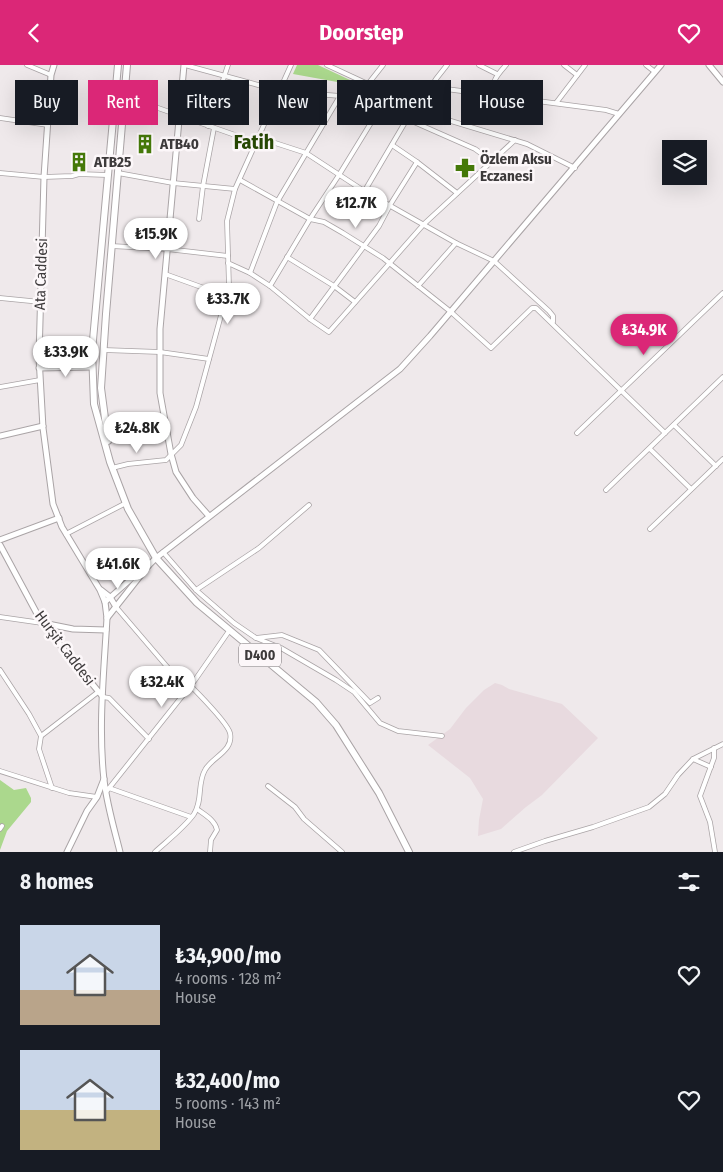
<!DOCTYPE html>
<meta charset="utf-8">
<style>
:root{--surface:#171b24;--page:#242831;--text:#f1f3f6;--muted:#9ea1a6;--accent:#db2777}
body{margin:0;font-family:"Fira Sans Condensed",sans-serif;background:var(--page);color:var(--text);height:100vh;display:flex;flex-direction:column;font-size:19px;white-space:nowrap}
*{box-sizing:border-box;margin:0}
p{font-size:16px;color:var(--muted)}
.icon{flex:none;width:28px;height:28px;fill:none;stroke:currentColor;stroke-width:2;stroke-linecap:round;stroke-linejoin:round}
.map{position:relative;height:787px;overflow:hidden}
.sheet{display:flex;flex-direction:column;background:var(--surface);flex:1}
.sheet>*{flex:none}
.top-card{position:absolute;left:15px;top:15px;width:694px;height:45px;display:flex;gap:10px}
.buttons{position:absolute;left:662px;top:75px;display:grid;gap:10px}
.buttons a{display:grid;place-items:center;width:45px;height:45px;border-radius:0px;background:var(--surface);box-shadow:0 5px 20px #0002;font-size:25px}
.price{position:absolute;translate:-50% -42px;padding:0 11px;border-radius:18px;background:#fff;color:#222;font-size:16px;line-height:32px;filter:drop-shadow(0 1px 2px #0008)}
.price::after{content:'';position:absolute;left:50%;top:30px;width:15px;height:11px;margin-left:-8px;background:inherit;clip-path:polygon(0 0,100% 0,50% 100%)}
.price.on{background:var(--accent);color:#fff}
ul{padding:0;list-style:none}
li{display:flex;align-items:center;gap:15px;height:125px;padding:0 20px}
li span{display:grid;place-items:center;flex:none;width:140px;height:100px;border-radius:0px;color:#555}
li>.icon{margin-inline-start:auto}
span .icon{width:60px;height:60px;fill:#fffc;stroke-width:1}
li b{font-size:21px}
h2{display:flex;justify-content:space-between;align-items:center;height:60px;padding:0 20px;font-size:21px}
.tag{padding:0 18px;border-radius:0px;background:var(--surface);box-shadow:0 5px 20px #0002;font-size:18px;line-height:45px}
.tag.on{background:var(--accent);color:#fff}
header{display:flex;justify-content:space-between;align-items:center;height:65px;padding:0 20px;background:var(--accent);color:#fff;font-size:22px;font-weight:700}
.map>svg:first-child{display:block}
.built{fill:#e8dadf}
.green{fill:#abd88d}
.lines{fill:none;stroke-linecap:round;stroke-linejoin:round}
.minor-casing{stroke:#aaa4a6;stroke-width:5.5}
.tertiary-casing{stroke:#aaa4a6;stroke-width:7}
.trunk-casing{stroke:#aaa4a6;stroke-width:8}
.minor{stroke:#fff;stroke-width:4}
.tertiary{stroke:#fff;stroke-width:5}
.trunk{stroke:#fff;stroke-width:6}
.labels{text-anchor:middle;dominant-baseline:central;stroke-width:5;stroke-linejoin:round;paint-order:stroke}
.shield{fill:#fcf7f9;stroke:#767374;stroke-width:1}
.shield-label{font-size:14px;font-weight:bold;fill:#3d3a3b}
.poi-label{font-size:15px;font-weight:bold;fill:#3d3a3b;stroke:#fcf7f9;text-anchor:start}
.street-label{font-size:15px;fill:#3d3a3b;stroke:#fcf7f9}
.district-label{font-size:20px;font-weight:bold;fill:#274804;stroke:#fcf7f9}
</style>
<header><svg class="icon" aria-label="back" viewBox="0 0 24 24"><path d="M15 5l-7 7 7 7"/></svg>Doorstep<svg class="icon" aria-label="heart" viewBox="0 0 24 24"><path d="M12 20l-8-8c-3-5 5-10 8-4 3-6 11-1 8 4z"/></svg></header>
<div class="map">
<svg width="723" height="787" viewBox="0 0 723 787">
<rect width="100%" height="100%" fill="#efe9eb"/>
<polygon class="built" points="495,618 502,620 509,624 562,639 598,673 542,730 526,742 501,764 478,771 479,755 483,734 470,713 428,680 450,664 466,643 484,625"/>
<g class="green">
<polygon points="297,0 318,0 365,22 293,9"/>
<polygon points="0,715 14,725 26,723 31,733 31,737 7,766 0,785"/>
</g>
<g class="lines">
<defs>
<g id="minor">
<polyline points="27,0 51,10"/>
<polyline points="185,0 280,26 340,31 418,46 527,79 575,103"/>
<polyline points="327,0 368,19 376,20 431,22 606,45 619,49"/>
<polyline points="383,0 368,19 377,48 339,110 310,154 270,221 310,254 329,267 424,159 515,75"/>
<polyline points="479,0 497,9"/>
<polyline points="564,0 577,10"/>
<polyline points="646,0 655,7"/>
<polyline points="431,22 436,14 447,0"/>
<polyline points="124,31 252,76 258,74 266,75 306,88 364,126 456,178 494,196 549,246 553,251 553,257"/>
<path d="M496,31C489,18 498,9 506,0"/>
<polyline points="556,38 585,0"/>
<polyline points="0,53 48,60"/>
<polyline points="407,54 475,84 492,96"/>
<polyline points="208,61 228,0"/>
<polyline points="392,80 417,97"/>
<polyline points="0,108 44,112 72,111 79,109 107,110"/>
<polyline points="118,108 173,118 235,124"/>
<polyline points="240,115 310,154 324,157 343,168 383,193 451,247 491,283 532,243 536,243 665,368"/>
<polyline points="354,144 407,54 410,44"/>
<polyline points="199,154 203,121 214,63"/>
<polyline points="111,181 167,184 228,191"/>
<polyline points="287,192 334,221 355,237"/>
<polyline points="228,198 250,208 270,221"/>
<polyline points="250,208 277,137 340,31"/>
<polyline points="165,209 226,231"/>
<polyline points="418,221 456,178"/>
<polyline points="0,233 41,237"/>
<polyline points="310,254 379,161 390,140 417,97 457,128"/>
<polyline points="104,285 160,287 209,294"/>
<polyline points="0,322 40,315"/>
<polyline points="674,360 716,401"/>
<polyline points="577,368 723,228"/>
<polyline points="650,384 691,424"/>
<polyline points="112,403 128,399 166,395 181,380 196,342 229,221 227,156 235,124 291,0"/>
<polyline points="606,425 723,312"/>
<polyline points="309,440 259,483 196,525 234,558 256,573 281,583 336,615 354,627 380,658 398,666 442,671"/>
<polyline points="650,464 723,394"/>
<polyline points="66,469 126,438"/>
<polyline points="163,487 196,525"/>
<polyline points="116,542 187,625"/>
<polyline points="0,552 42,558"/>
<polyline points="256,573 282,570 319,585 370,638 378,633"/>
<polyline points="0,605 29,649 41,671 39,684 52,723"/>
<polyline points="103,632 109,633 149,674"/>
<polyline points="41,671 98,627"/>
<polyline points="714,683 714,693 700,731 710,757 715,787"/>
<polyline points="693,694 711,702"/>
<polyline points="0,706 69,728 97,732"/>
<polyline points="268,721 295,742 304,754 342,787"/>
<polyline points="109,723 191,752"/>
<polyline points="106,727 195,615 229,566"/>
<path d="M197,744C205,750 215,755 217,765L211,775L210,787"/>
<polyline points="0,764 2,761"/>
<path d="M155,787C167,776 185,762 194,749C203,735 197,719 205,705C212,692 234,686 230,668C227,657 200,631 191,621"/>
<polyline points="514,787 545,776 593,762 649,742 665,729 678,710 693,694 723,679"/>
</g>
<g id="tertiary">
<path d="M54,0L51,10L44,112L39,292L43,363L53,439L62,462L100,525L105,537L107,553C104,607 98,661 104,715C107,740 114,763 120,787"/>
<polyline points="184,0 160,264 160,328 171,389 176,407 193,433 209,451"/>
<polyline points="709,0 723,17"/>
<polyline points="39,303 92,302"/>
<polyline points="0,371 43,361"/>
<polyline points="0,475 59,453"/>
<polyline points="0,480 42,558 103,632"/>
<polyline points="101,525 110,532 116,542"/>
<polyline points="105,537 140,506 148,501"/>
<polyline points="107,553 148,501 156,493 400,304 430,271 661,0"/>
<polyline points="43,558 73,564 106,565"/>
<polyline points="67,787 87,746 97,732 104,714"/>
</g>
<g id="trunk">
<polyline points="118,0 92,286 94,339 110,397 128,444 156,493 197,538 316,637 336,660 379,728 409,787"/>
<polyline points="108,376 101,323 106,249 127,0"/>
</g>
</defs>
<use href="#minor" class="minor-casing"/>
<use href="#tertiary" class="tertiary-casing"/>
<use href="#trunk" class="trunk-casing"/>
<use href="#minor" class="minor"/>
<use href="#tertiary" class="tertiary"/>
<use href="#trunk" class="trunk"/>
</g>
<defs>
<symbol id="building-bare" viewBox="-9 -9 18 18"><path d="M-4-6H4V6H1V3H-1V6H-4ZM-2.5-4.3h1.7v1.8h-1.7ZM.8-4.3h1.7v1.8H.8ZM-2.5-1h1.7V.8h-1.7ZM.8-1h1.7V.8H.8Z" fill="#457909" stroke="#fcf7f9" stroke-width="2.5" paint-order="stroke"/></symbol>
<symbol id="pharmacy-bare" viewBox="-9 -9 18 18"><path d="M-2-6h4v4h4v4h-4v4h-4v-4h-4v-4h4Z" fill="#457909" stroke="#fcf7f9" stroke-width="2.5" paint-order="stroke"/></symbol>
</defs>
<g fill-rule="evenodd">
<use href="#building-bare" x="131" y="65" width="28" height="28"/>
<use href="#building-bare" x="65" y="83" width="28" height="28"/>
<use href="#pharmacy-bare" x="451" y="89" width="28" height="28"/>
</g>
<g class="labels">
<rect class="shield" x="239" y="578.5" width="42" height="23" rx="4"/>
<g class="shield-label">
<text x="260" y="590">D400</text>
</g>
<g class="poi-label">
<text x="160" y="79">ATB40</text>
<text x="480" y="94">Özlem Aksu<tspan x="480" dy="17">Eczanesi</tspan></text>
<text x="94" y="97">ATB25</text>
</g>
<g class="street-label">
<text transform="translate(41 209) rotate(-88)">Ata Caddesi</text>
<text transform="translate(65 583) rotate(53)">Hurşit Caddesi</text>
</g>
<g class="district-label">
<text x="254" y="77">Fatih</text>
</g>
</g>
</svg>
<div class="buttons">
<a><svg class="icon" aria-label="layers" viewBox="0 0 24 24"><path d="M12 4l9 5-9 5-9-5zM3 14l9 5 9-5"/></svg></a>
</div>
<b class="price" style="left:356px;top:164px">₺12.7K</b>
<b class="price" style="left:156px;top:195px">₺15.9K</b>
<b class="price" style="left:228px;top:260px">₺33.7K</b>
<b class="price on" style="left:644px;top:291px">₺34.9K</b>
<b class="price" style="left:66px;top:313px">₺33.9K</b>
<b class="price" style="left:137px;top:389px">₺24.8K</b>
<b class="price" style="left:118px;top:525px">₺41.6K</b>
<b class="price" style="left:162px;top:643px">₺32.4K</b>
<div class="top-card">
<a class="tag">Buy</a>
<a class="tag on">Rent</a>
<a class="tag">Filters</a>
<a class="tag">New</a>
<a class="tag">Apartment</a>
<a class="tag">House</a>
</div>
</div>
<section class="sheet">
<h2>8 homes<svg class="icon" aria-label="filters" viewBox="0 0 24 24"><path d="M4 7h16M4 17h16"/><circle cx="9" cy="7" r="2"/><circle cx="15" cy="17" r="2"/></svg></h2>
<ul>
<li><span style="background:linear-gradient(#c9d6e8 65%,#b9a48a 0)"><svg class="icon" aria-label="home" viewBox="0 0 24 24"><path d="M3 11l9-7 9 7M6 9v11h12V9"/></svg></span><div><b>₺34,900/mo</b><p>4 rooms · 128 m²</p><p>House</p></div><svg class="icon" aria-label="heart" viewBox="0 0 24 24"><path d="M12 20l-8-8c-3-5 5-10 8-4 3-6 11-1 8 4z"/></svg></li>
<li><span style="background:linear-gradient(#c9d6e8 60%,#c2b280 0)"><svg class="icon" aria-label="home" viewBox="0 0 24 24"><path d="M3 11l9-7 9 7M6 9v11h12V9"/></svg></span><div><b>₺32,400/mo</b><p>5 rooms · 143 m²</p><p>House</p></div><svg class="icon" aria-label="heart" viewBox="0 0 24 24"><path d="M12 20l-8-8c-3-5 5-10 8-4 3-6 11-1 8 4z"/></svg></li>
</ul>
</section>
